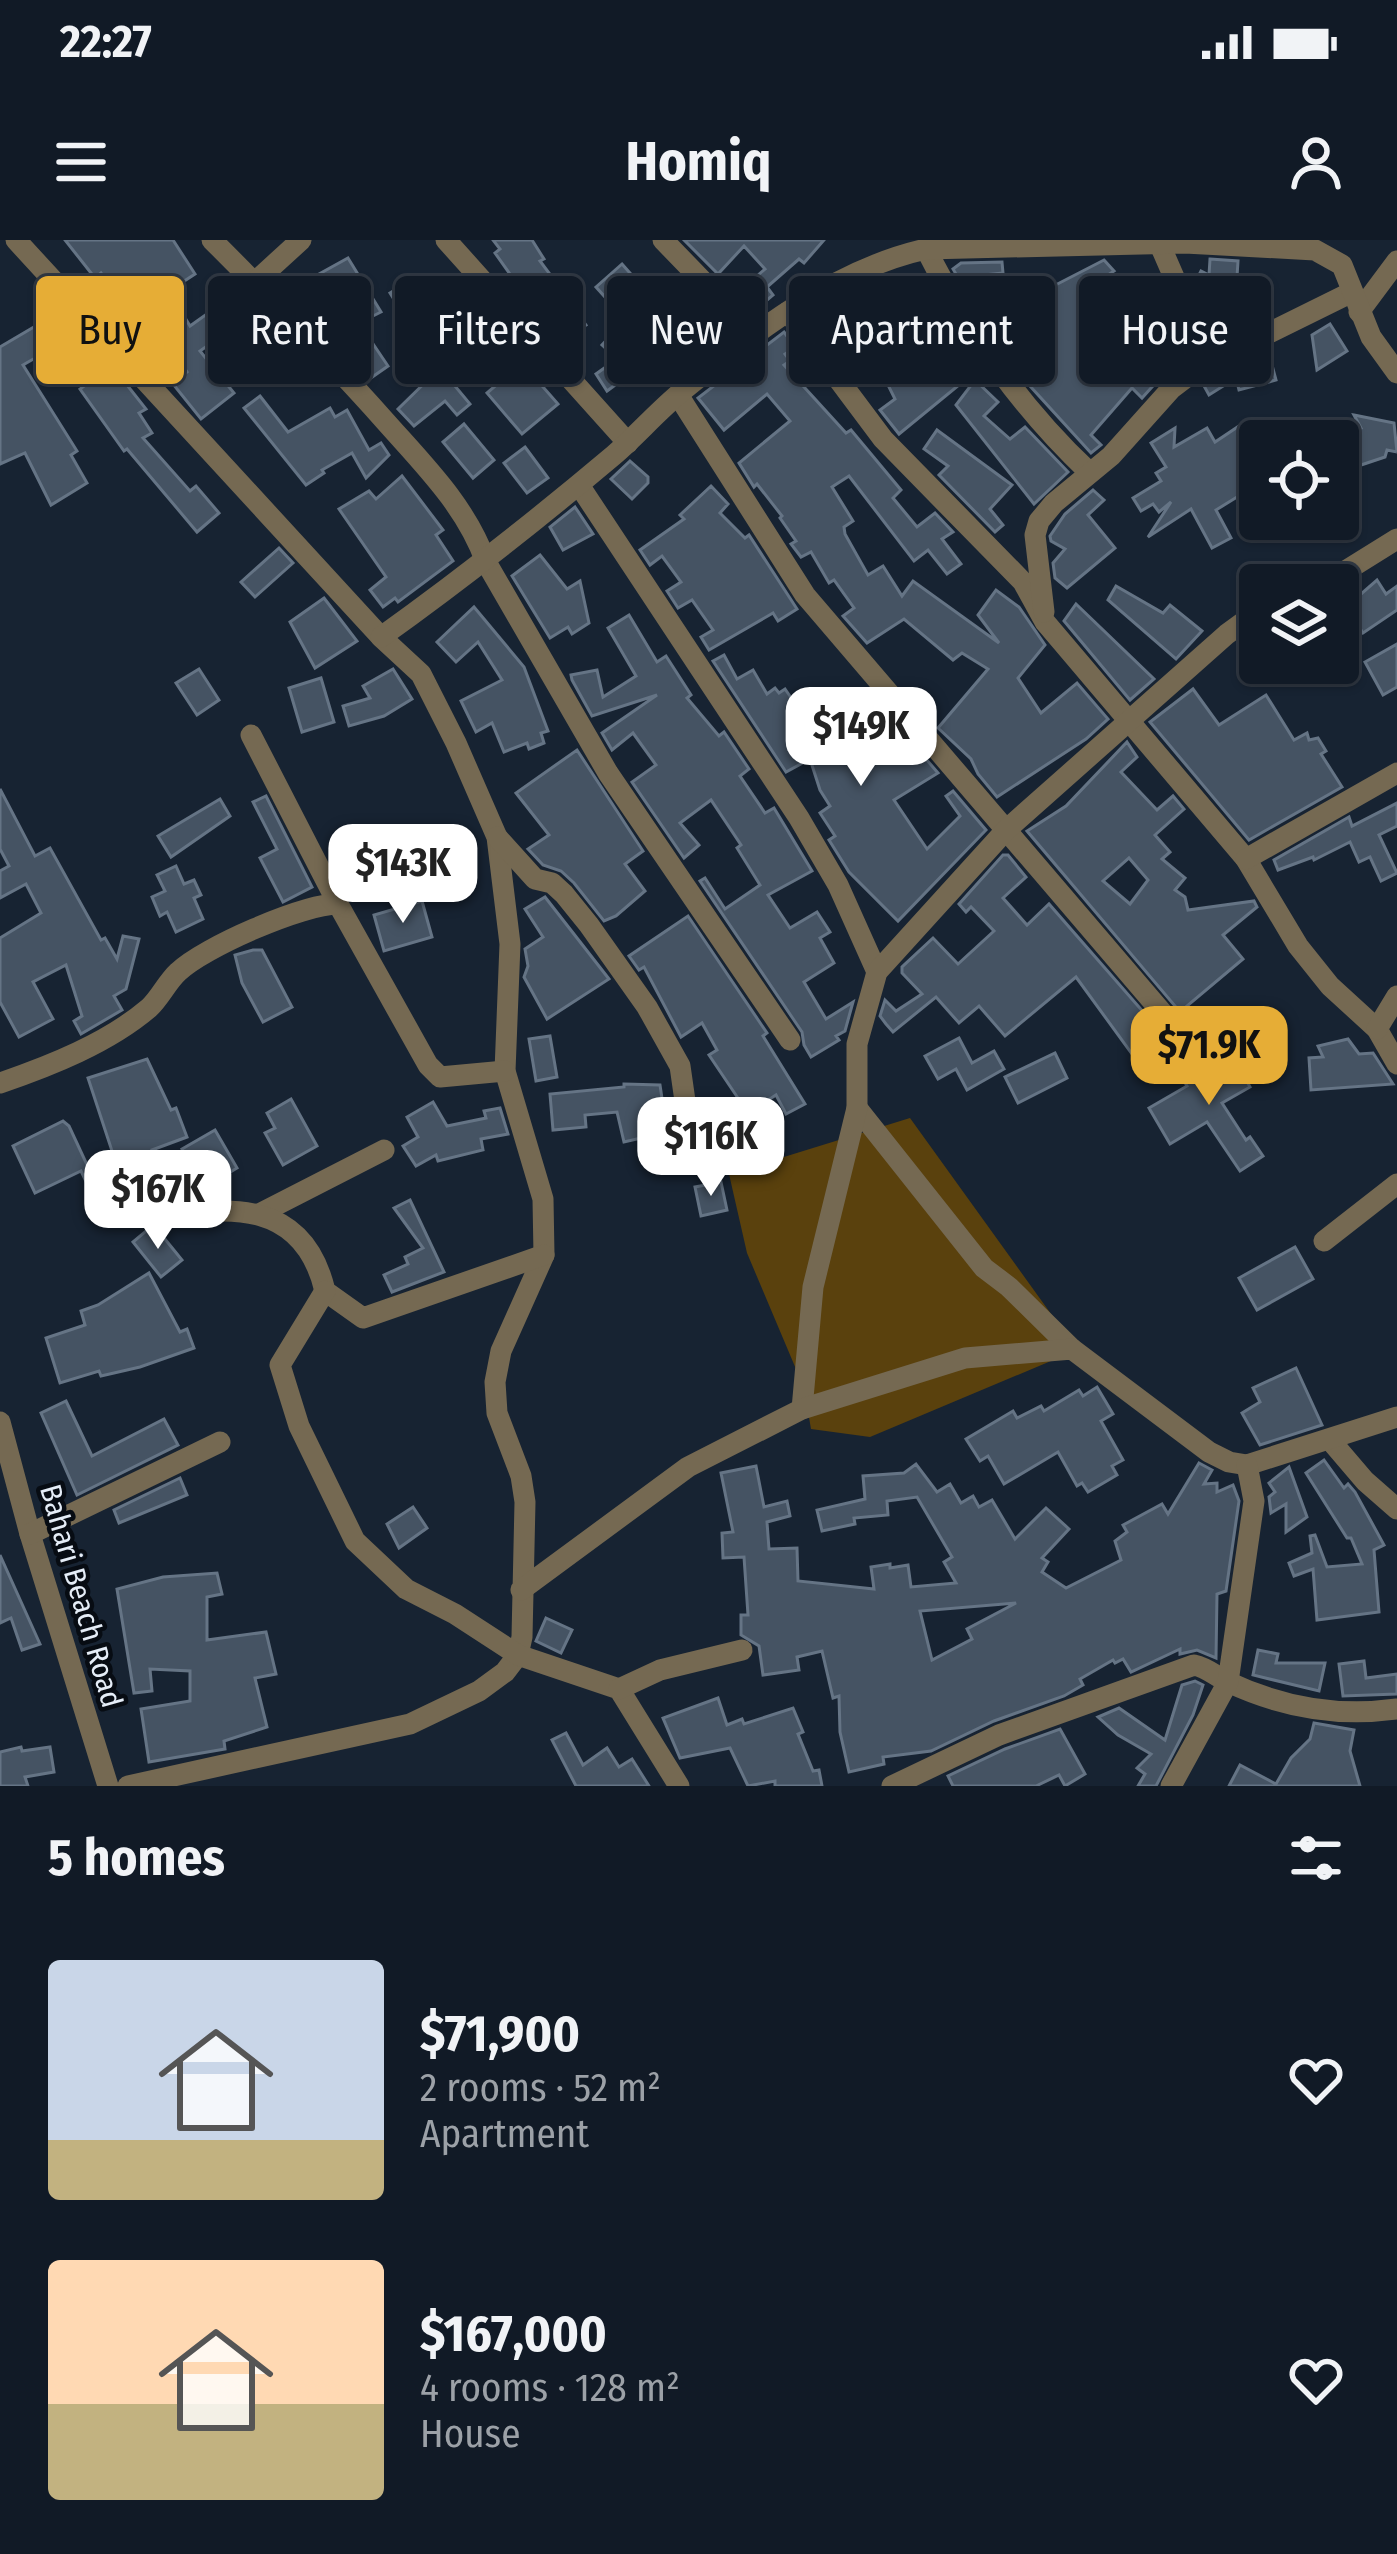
<!DOCTYPE html>
<meta charset="utf-8">
<style>
:root{--surface:#111a26;--page:#1e2732;--text:#f1f3f6;--muted:#9ca1a7;--line:#303843;--accent:#e6ad36}
body{margin:0;font-family:"Fira Sans Condensed",sans-serif;background:var(--page);color:var(--text);height:100vh;display:flex;flex-direction:column;font-size:45px;white-space:nowrap}
*{box-sizing:border-box;margin:0}
p{font-size:39px;color:var(--muted)}
.icon{flex:none;width:66px;height:66px;fill:none;stroke:currentColor;stroke-width:2;stroke-linecap:round;stroke-linejoin:round}
.map{position:relative;height:1546px;overflow:hidden}
.details{display:flex;flex-direction:column;background:var(--surface);flex:1}
.details>*{flex:none}
.top-card{position:absolute;left:36px;top:36px;width:1326px;height:108px;display:flex;gap:24px}
.fabs{position:absolute;left:1239px;top:180px;display:grid;gap:24px}
.fabs a{display:grid;place-items:center;width:120px;height:120px;border-radius:12px;background:var(--surface);box-shadow:0 3px 9px #0004,0 0 0 3px var(--line);font-size:60px}
.price{position:absolute;translate:-50% -102px;padding:0 27px;border-radius:24px;background:#fff;color:#222;font-size:39px;line-height:78px;filter:drop-shadow(0 3px 6px #0008)}
.price::after{content:'';position:absolute;left:50%;top:72px;width:36px;height:27px;margin-left:-18px;background:inherit;clip-path:polygon(0 0,100% 0,50% 100%)}
.price.active{background:var(--accent);color:#111}
ul{padding:0;list-style:none}
li{display:flex;align-items:center;gap:36px;height:300px;padding:0 48px}
li span{display:grid;place-items:center;flex:none;width:336px;height:240px;border-radius:12px;color:#555}
li>.icon{margin-inline-start:auto}
span .icon{width:144px;height:144px;fill:#fffc;stroke-width:1}
li b{font-size:51px}
h2{display:flex;justify-content:space-between;align-items:center;height:144px;padding:0 48px;font-size:51px}
.chip{padding:0 42px;border-radius:12px;background:var(--surface);box-shadow:0 3px 9px #0004,0 0 0 3px var(--line);font-size:42px;line-height:108px}
.chip.active{background:var(--accent);color:#111}
.status{display:flex;justify-content:space-between;align-items:center;height:84px;padding:0 60px;background:var(--surface);direction:ltr}
.status svg{height:33px;fill:currentColor}
header{display:flex;justify-content:space-between;align-items:center;height:156px;padding:0 48px;background:var(--surface);font-size:54px;font-weight:700}
.map>svg:first-child{display:block}
.green{fill:#5a410d}
.building{fill:#455363;stroke:#657485;stroke-width:3;fill-rule:evenodd}
.lines{fill:none;stroke-linecap:round;stroke-linejoin:round}
.minor{stroke:#756952;stroke-width:21}
.labels{text-anchor:middle;dominant-baseline:central;stroke-width:9;stroke-linejoin:round;paint-order:stroke}
.street-label{font-size:30px;fill:#e5edf7;stroke:#070c13}
</style>
<div class="status"><b>22:27</b><svg viewBox="0 0 49 12"><path d="M0 12V9h3v3zM5 12V6h3v6zM10 12V3h3v9zM15 12V0h3v12zM26 1h20v11H26zM47 4h2v5h-2z"/></svg></div>
<header><svg class="icon" aria-label="menu" viewBox="0 0 24 24"><path d="M4 6h16M4 12h16M4 18h16"/></svg>Homiq<svg class="icon" aria-label="person" viewBox="0 0 24 24"><circle cx="12" cy="8" r="4"/><path d="M4 21q1-7 8-7t8 7"/></svg></header>
<div class="map">
<svg width="1397" height="1546" viewBox="0 0 1397 1546">
<rect width="100%" height="100%" fill="#172332"/>
<polygon class="green" points="910,878 1077,1110 870,1197 811,1189 804,1148 747,1013 729,934"/>
<g class="building">
<polygon points="65,0 173,0 195,34 169,51 190,86 221,64 216,57 235,44 279,112 258,125 235,86 200,111 234,153 201,179 173,144 187,132 144,63 135,69 123,53 118,57 101,33 95,38"/>
<polygon points="493,0 532,0 544,19 540,21 552,37 520,61 511,49 517,44 495,13 500,9"/>
<polygon points="684,0 824,0 804,23 799,19 767,47 773,55 753,72 736,54 765,29 744,6 718,34"/>
<polygon points="348,18 381,72 359,83 388,126 368,140 329,99 312,68 317,66 301,44"/>
<polygon points="1210,19 1238,21 1236,53 1250,44 1258,72 1238,83 1227,63 1194,45 1201,31 1209,35"/>
<polygon points="1104,20 1114,31 1105,37 1146,77 1129,95 1153,117 1170,105 1180,116 1142,158 1132,148 1091,195 1101,205 1091,213 1030,146 1007,112 1012,107 997,83 1001,80 968,42 963,46 953,29 961,23 1002,22 1003,33 984,35 1004,58 1005,71"/>
<polygon points="622,24 644,49 614,67 596,47"/>
<polygon points="411,40 421,56 426,52 461,111 440,124 413,79 408,82 390,53"/>
<polygon points="912,49 937,92 950,96 947,103 970,136 899,194 880,170 895,159 879,127 898,117 880,87 836,111 810,77 853,53 866,76"/>
<polygon points="649,54 672,81 654,99 663,110 607,151 596,134 617,119 602,105"/>
<polygon points="568,60 586,85 558,102 538,80"/>
<polygon points="61,71 75,95 23,125 77,211 71,215 87,243 51,265 25,213 0,224 0,107"/>
<polygon points="1330,84 1347,111 1317,130 1312,95"/>
<polygon points="784,92 795,107 785,114 790,121 784,125 846,193 851,190 901,250 893,258 917,287 935,273 953,292 942,299 961,324 947,334 928,310 914,321 849,236 832,247 853,281 844,287 845,294 868,335 883,326 902,356 913,341 999,403 978,375 996,350 1019,367 1045,405 1018,438 1041,473 1077,443 1108,479 1086,499 997,557 978,534 971,519 938,488 988,429 962,413 953,420 904,379 867,403 843,376 854,368 834,340 829,343 811,312 801,317 791,304 796,301 780,278 782,276 757,244 754,247 739,223 790,181 767,154 724,190 698,158"/>
<polygon points="1268,110 1276,140 1239,150 1236,138 1209,155 1203,144"/>
<polygon points="522,123 558,164 522,194 487,153"/>
<polygon points="112,126 146,169 139,173 152,193 143,198 190,251 196,246 219,273 197,292 127,209 124,211 80,149"/>
<polygon points="440,128 470,164 457,175 445,161 414,186 398,169"/>
<polygon points="975,140 998,162 984,176 1010,199 1025,187 1068,232 1034,264 956,165"/>
<polygon points="260,156 288,192 330,168 335,177 347,170 369,210 381,203 389,215 366,238 352,213 322,230 324,233 306,245 244,168"/>
<polygon points="1354,175 1394,183 1397,212 1387,210 1385,217 1358,226 1347,192 1361,188"/>
<polygon points="464,184 494,220 473,238 443,202"/>
<polygon points="1239,186 1260,227 1260,264 1250,249 1216,270 1231,298 1212,308 1191,269 1148,297 1171,262 1159,272 1153,264 1141,271 1133,258 1161,241 1156,233 1166,227 1151,203 1175,188 1174,207 1207,188 1215,202"/>
<polygon points="937,190 1012,245 990,269 1003,285 995,292 939,235 948,226 924,209"/>
<polygon points="525,207 548,238 527,253 504,223"/>
<polygon points="630,221 648,237 648,243 632,259 611,239"/>
<polygon points="402,236 443,290 436,295 453,321 398,362 395,358 383,367 370,350 386,337 339,269 369,251 376,259"/>
<polygon points="711,246 728,264 720,273 745,298 749,295 797,369 778,381 773,373 709,410 701,397 713,390 692,360 678,368 667,351 681,342 662,316 650,325 640,310 684,279 680,275"/>
<polygon points="1093,250 1104,260 1088,275 1115,308 1067,348 1055,338 1053,323 1065,309 1051,301 1050,296 1065,274"/>
<polygon points="575,267 593,294 563,310 550,287"/>
<polygon points="279,308 293,323 255,357 241,342"/>
<polygon points="540,315 567,349 580,341 589,383 572,394 568,387 550,398 512,336"/>
<polygon points="1377,340 1386,354 1397,346 1397,370 1363,393 1346,367"/>
<polygon points="1116,346 1163,373 1170,365 1202,391 1176,419 1108,360"/>
<polygon points="324,358 357,401 315,428 290,382"/>
<polygon points="1076,364 1154,439 1130,460 1064,381"/>
<polygon points="474,367 524,427 548,491 541,493 544,503 529,509 527,503 504,512 492,483 476,492 461,461 502,440 478,402 456,422 437,402"/>
<polygon points="629,375 657,422 666,416 691,455 687,458 719,496 724,492 749,529 740,536 765,573 774,568 812,631 768,655 790,688 817,672 830,692 820,698 834,723 804,742 826,779 853,762 845,791 836,796 839,800 811,817 804,805 802,792 700,641 705,638 725,669 760,645 737,608 741,605 711,560 680,583 699,605 684,618 632,542 656,525 633,493 612,510 602,493 657,455 592,476 572,440 571,435 597,430 603,457 636,436 608,388"/>
<polygon points="1397,404 1397,447 1383,455 1365,422"/>
<polygon points="724,415 737,439 753,430 767,454 775,448 779,453 785,449 808,482 843,450 869,478 883,469 938,533 894,560 927,609 960,576 946,556 953,551 986,590 898,681 849,632 829,600 835,596 820,573 830,566 820,550 810,519 786,532 713,421"/>
<polygon points="199,429 219,460 197,475 176,443"/>
<polygon points="393,429 412,459 384,476 349,486 343,466 370,458 363,446"/>
<polygon points="321,438 334,482 302,492 289,448"/>
<polygon points="1193,449 1219,485 1266,455 1294,500 1307,493 1309,500 1318,498 1326,511 1321,514 1342,547 1249,600 1150,482"/>
<path d="M1127,502L1137,517L1121,532L1157,570L1173,556L1184,569L1155,595L1170,612L1162,619L1185,638L1175,650L1185,657L1188,670L1254,661L1257,667L1223,695L1243,719L1180,772L1027,591L1066,566ZM1129,618L1148,640L1130,664L1103,641Z"/>
<polygon points="577,510 643,611 625,624 645,651 616,676 604,681 574,643 561,631 543,625 528,609 549,595 516,553"/>
<polygon points="0,549 35,616 50,608 101,700 105,698 117,719 123,696 139,699 126,749 114,756 122,770 81,794 74,781 82,776 66,725 33,742 53,779 19,797 0,762 0,698 41,673 26,644 0,658 0,631 9,626 0,609"/>
<polygon points="266,556 312,647 283,662 260,618 277,609 253,562"/>
<polygon points="220,559 230,576 171,617 158,596"/>
<polygon points="1397,563 1397,586 1379,595 1397,633 1381,641 1370,617 1359,622 1350,602 1314,620 1313,617 1278,630 1274,620 1349,577 1352,586"/>
<polygon points="408,590 417,602 414,604 427,636 409,643 390,603"/>
<polygon points="1003,615 1008,615 1026,637 1003,658 1027,685 1049,664 1159,790 1151,796 1162,811 1140,825 1076,737 1005,796 979,766 959,783 936,757 893,792 886,784 880,776 885,760 896,771 922,754 902,733 902,727 933,698 958,724 994,691 971,667 966,672 959,664"/>
<polygon points="176,626 184,644 194,640 201,655 194,658 203,679 176,692 167,672 160,676 152,657 165,651 157,635"/>
<polygon points="545,657 609,739 547,779 524,737 528,726 525,709 543,697 525,669"/>
<polygon points="422,661 432,697 384,711 374,675"/>
<polygon points="688,676 767,793 763,796 805,864 786,874 776,855 748,873 709,815 717,810 702,783 681,797 644,727 639,730 629,716"/>
<polygon points="253,710 262,710 292,767 263,782 242,743 235,715"/>
<polygon points="550,796 557,837 536,841 529,799"/>
<polygon points="959,798 972,823 994,811 1004,829 967,850 956,829 938,839 925,816"/>
<polygon points="1348,799 1359,814 1373,813 1393,844 1311,850 1309,818 1323,817 1318,806"/>
<polygon points="1229,809 1250,847 1222,863 1246,900 1250,897 1263,916 1240,931 1207,882 1170,904 1149,868 1187,846 1183,839"/>
<polygon points="1055,813 1067,838 1018,863 1005,837"/>
<polygon points="147,819 171,870 176,868 187,897 152,910 154,916 131,923 134,929 90,950 81,931 35,953 13,906 63,881 69,886 88,927 113,914 88,838"/>
<polygon points="624,844 660,845 667,892 624,902 617,872 585,875 586,887 553,890 550,854 624,847"/>
<polygon points="291,859 317,906 283,925 265,893 275,888 267,873"/>
<polygon points="433,862 447,886 486,878 484,871 500,868 508,894 481,899 483,910 438,921 436,915 416,926 403,906 418,897 407,877"/>
<polygon points="215,890 237,928 204,948 182,909"/>
<polygon points="712,891 719,912 667,922 666,907"/>
<polygon points="721,942 727,970 701,976 695,947"/>
<polygon points="410,960 444,1032 392,1052 384,1035 408,1024 405,1017 423,1008 394,968"/>
<polygon points="146,991 160,993 182,1020 161,1037 133,1002"/>
<polygon points="1295,1007 1313,1039 1257,1070 1239,1038"/>
<polygon points="149,1033 180,1092 187,1089 194,1108 140,1127 101,1136 99,1131 60,1143 46,1098 85,1085 81,1071 98,1065"/>
<polygon points="1296,1128 1322,1185 1260,1205 1242,1173 1260,1162 1253,1148"/>
<polygon points="1097,1147 1113,1174 1101,1181 1123,1220 1112,1226 1117,1235 1088,1252 1082,1243 1077,1246 1058,1212 1004,1244 988,1216 980,1221 966,1199 1013,1171 1017,1178 1041,1166 1044,1171 1079,1150 1083,1156"/>
<polygon points="66,1161 92,1216 164,1179 178,1205 77,1255 41,1173"/>
<polygon points="1324,1220 1344,1248 1348,1244 1355,1252 1384,1305 1374,1310 1379,1372 1317,1380 1313,1329 1294,1336 1289,1323 1312,1313 1310,1296 1315,1295 1327,1327 1362,1324 1351,1298 1347,1298 1306,1233"/>
<path d="M1199,1223L1212,1230L1204,1244L1217,1243V1252L1233,1245L1239,1261L1226,1351L1217,1354L1216,1418L1197,1410L1180,1414V1409L1131,1432L1123,1419L1115,1423L1113,1420L1080,1439L1083,1445L1064,1456L994,1481L931,1511L883,1517L884,1524L849,1532L840,1492L839,1456L833,1458L822,1411L797,1417L799,1430L763,1435L759,1406L741,1395V1375H748L744,1317L723,1318L722,1293L733,1292L721,1233L756,1226L764,1267L787,1261L790,1276L767,1282L769,1309L797,1308L798,1341L874,1349L871,1327L890,1324V1328L908,1325L911,1347L956,1343L944,1322L952,1317L917,1257L887,1261L888,1275L854,1278L855,1284L822,1291L817,1270L865,1259L863,1236L904,1233L916,1224L937,1252L950,1244L961,1263L973,1256L979,1267L992,1260L1015,1299L1046,1268L1069,1289L1042,1318L1048,1322L1042,1332L1066,1348L1121,1320L1115,1301L1127,1292L1123,1285L1162,1264L1168,1274ZM1016,1363L967,1389L972,1399L932,1420L920,1371Z"/>
<polygon points="1289,1227 1307,1277 1286,1292 1286,1264 1271,1273 1269,1257 1275,1252 1269,1243"/>
<polygon points="180,1238 187,1255 119,1283 114,1270"/>
<polygon points="413,1267 427,1288 399,1308 387,1284"/>
<polygon points="0,1315 40,1404 22,1410 11,1378 0,1383"/>
<polygon points="217,1333 222,1354 207,1357 207,1400 266,1392 276,1434 255,1438 267,1487 224,1501 225,1509 149,1522 141,1469 190,1461 190,1431 150,1429 152,1451 134,1453 117,1349 163,1337"/>
<polygon points="546,1378 572,1390 561,1413 536,1401"/>
<polygon points="1258,1410 1278,1414 1276,1423 1325,1423 1319,1451 1253,1435"/>
<polygon points="1364,1421 1366,1438 1397,1434 1397,1454 1343,1456 1339,1424"/>
<polygon points="1195,1441 1203,1445 1193,1475 1156,1546 1138,1546 1145,1534 1137,1528 1151,1514 1118,1495 1098,1477 1119,1468 1165,1500 1182,1445"/>
<polygon points="718,1458 727,1485 742,1479 744,1484 793,1468 803,1492 798,1494 813,1531 819,1530 822,1546 775,1546 775,1541 748,1546 730,1508 680,1518 663,1478"/>
<polygon points="1314,1483 1354,1490 1350,1511 1360,1546 1229,1546 1240,1525 1276,1544 1291,1518 1310,1499"/>
<polygon points="1060,1489 1085,1534 1065,1546 1059,1535 1036,1546 953,1546 948,1536 1005,1509"/>
<polygon points="566,1493 583,1525 607,1508 619,1527 632,1519 649,1546 576,1546 552,1500"/>
<polygon points="21,1507 22,1511 50,1507 54,1532 25,1537 28,1546 0,1546 0,1512"/>
</g>
<g class="lines">
<g class="minor">
<polyline points="16,0 381,397 421,434 456,503 497,597 510,704 505,831 543,959 544,1015 501,1111 495,1142 497,1173 521,1236 525,1262 522,1397 518,1415 505,1432 479,1451 410,1484 128,1546"/>
<path d="M212,0C271,59 329,118 385,181C424,225 466,266 486,322L608,533L790,800"/>
<polyline points="446,0 628,203"/>
<polyline points="663,0 755,95"/>
<polyline points="1160,5 1200,97 1223,117"/>
<path d="M926,9C968,93 1020,167 1089,232"/>
<polyline points="255,42 301,0"/>
<polyline points="788,72 883,199 1023,342 1045,382 1246,619 1298,706 1330,746 1377,789 1397,824"/>
<polyline points="1359,72 1397,21"/>
<polyline points="678,155 805,355 1166,777"/>
<polyline points="579,245 799,578 838,645 877,732"/>
<polyline points="1323,345 1397,299"/>
<polyline points="1044,372 1035,295 1039,281 1054,263 1111,216 1171,149 1200,127 1352,52"/>
<path d="M381,397C461,340 538,279 614,215C637,195 657,172 681,152C752,94 835,29 926,9L1185,3L1315,10L1342,25L1371,97L1397,133"/>
<polyline points="251,495 338,664 428,825 440,837 505,831"/>
<polyline points="497,597 535,639 552,643 564,654 589,685 647,767 680,826 685,861"/>
<polyline points="1246,619 1397,533"/>
<polyline points="1377,789 1397,756"/>
<path d="M0,843C50,826 108,803 149,768C160,758 167,742 178,732C204,707 303,664 338,664"/>
<polyline points="857,868 984,1028 1009,1047 1072,1109"/>
<polyline points="261,973 384,910"/>
<path d="M155,979C230,964 304,961 325,1051L363,1078L544,1015"/>
<polyline points="1324,1001 1397,944"/>
<polyline points="325,1051 280,1125 299,1186 355,1301 406,1349 455,1374 518,1415 619,1449 679,1546"/>
<polyline points="802,1169 813,1047 857,868 857,804 877,732 1006,590 1227,394 1260,370"/>
<polyline points="0,1182 30,1294 108,1546"/>
<polyline points="1330,1200 1365,1241 1397,1269"/>
<polyline points="30,1294 220,1202"/>
<polyline points="521,1350 688,1227 802,1169 965,1118 1072,1109 1209,1212 1229,1222 1247,1225 1397,1177"/>
<polyline points="619,1449 660,1430 742,1410"/>
<path d="M892,1546L999,1495L1194,1425C1208,1428 1215,1436 1228,1442C1281,1467 1339,1477 1397,1469"/>
<polyline points="1171,1546 1228,1442 1254,1261 1247,1225"/>
</g>
</g>
<g class="labels">
<g class="street-label">
<text transform="translate(81 1356) rotate(74)">Bahari Beach Road</text>
</g>
</g>
</svg>
<div class="fabs">
<a><svg class="icon" aria-label="locate" viewBox="0 0 24 24"><circle cx="12" cy="12" r="6"/><path d="M12 2v4M12 18v4M2 12h4M18 12h4"/></svg></a>
<a><svg class="icon" aria-label="layers" viewBox="0 0 24 24"><path d="M12 4l9 5-9 5-9-5zM3 14l9 5 9-5"/></svg></a>
</div>
<b class="price" style="left:861px;top:549px">$149K</b>
<b class="price" style="left:403px;top:686px">$143K</b>
<b class="price active" style="left:1209px;top:868px">$71.9K</b>
<b class="price" style="left:711px;top:959px">$116K</b>
<b class="price" style="left:158px;top:1012px">$167K</b>
<div class="top-card">
<a class="chip active">Buy</a>
<a class="chip">Rent</a>
<a class="chip">Filters</a>
<a class="chip">New</a>
<a class="chip">Apartment</a>
<a class="chip">House</a>
</div>
</div>
<section class="details">
<h2>5 homes<svg class="icon" aria-label="filters" viewBox="0 0 24 24"><path d="M4 7h16M4 17h16"/><circle cx="9" cy="7" r="2"/><circle cx="15" cy="17" r="2"/></svg></h2>
<ul>
<li><span style="background:linear-gradient(#c9d6e8 75%,#c2b280 0)"><svg class="icon" aria-label="home" viewBox="0 0 24 24"><path d="M3 11l9-7 9 7M6 9v11h12V9"/></svg></span><div><b>$71,900</b><p>2 rooms · 52 m²</p><p>Apartment</p></div><svg class="icon" aria-label="heart" viewBox="0 0 24 24"><path d="M12 20l-8-8c-3-5 5-10 8-4 3-6 11-1 8 4z"/></svg></li>
<li><span style="background:linear-gradient(#ffd9b3 60%,#c2b280 0)"><svg class="icon" aria-label="home" viewBox="0 0 24 24"><path d="M3 11l9-7 9 7M6 9v11h12V9"/></svg></span><div><b>$167,000</b><p>4 rooms · 128 m²</p><p>House</p></div><svg class="icon" aria-label="heart" viewBox="0 0 24 24"><path d="M12 20l-8-8c-3-5 5-10 8-4 3-6 11-1 8 4z"/></svg></li>
</ul>
</section>
